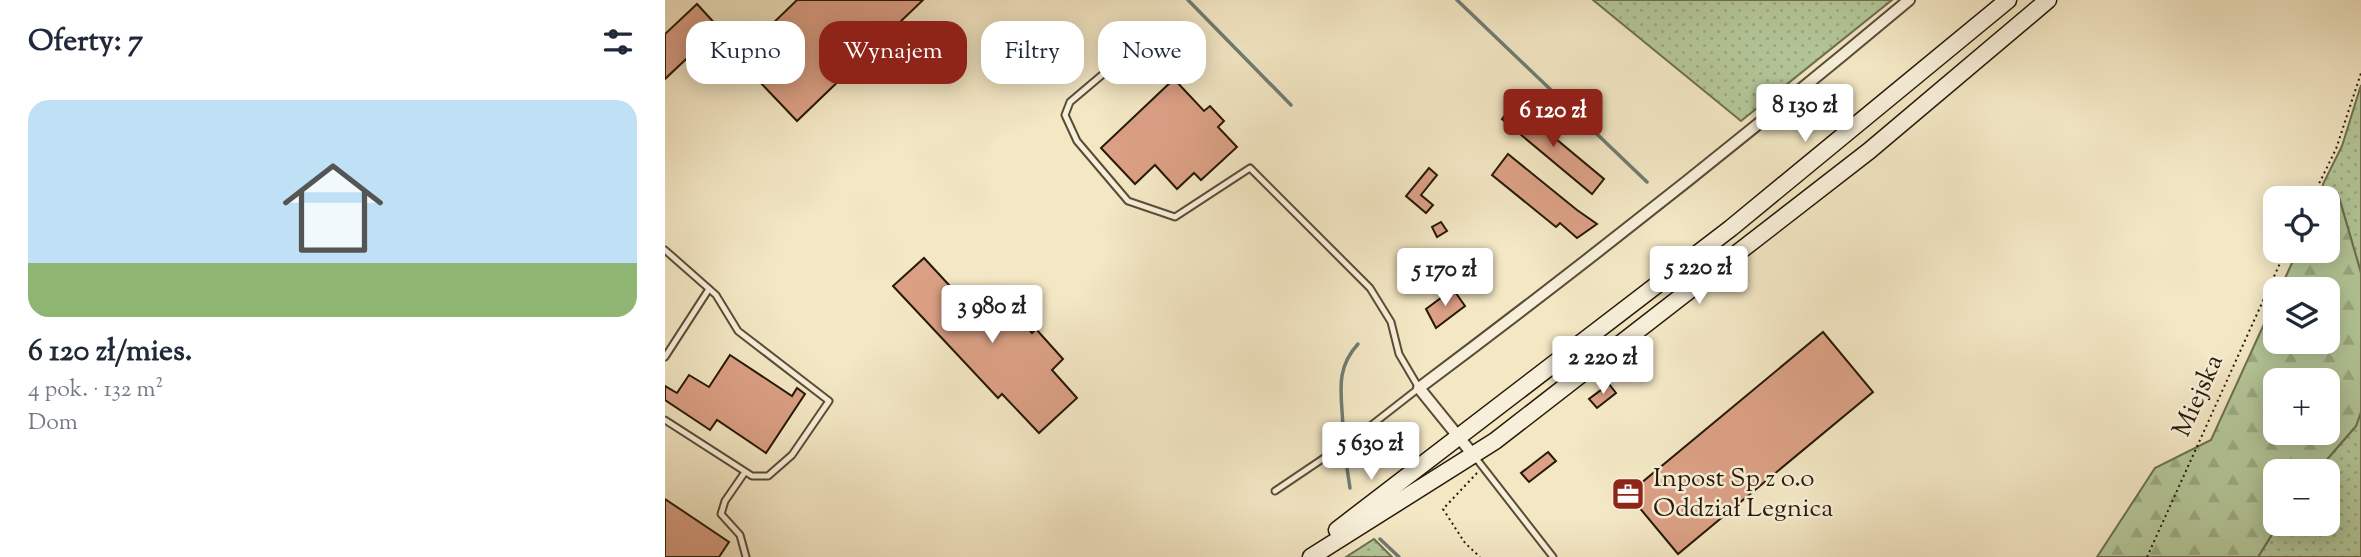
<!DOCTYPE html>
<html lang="pl">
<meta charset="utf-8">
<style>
:root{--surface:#fff;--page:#f2f2f3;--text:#1f2937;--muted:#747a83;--line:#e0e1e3;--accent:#8f2418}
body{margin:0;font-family:"Sorts Mill Goudy",serif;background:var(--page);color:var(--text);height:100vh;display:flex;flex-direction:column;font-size:26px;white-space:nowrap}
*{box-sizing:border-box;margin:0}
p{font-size:23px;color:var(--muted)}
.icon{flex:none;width:38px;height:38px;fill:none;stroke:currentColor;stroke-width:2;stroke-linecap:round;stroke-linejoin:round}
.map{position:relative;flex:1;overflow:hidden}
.panel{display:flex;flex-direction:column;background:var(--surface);width:665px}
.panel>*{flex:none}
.top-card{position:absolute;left:21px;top:21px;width:665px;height:63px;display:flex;gap:14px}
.fabs{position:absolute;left:1598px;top:186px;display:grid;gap:14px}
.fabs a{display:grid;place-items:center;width:77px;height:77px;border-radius:14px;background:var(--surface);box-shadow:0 4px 18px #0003;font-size:35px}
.price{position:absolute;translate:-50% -60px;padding:0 16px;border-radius:7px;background:#fff;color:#222;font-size:23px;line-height:46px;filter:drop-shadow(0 2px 4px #0008)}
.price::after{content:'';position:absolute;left:50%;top:42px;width:21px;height:16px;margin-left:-10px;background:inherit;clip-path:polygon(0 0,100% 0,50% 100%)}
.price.current{background:var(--accent);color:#fff}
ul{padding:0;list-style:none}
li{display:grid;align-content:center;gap:14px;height:371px;padding:0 28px}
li+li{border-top:2px solid var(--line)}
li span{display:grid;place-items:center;height:217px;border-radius:21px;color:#555}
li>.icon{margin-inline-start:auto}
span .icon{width:126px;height:126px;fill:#fffc;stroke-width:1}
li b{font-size:30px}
h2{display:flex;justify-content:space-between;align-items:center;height:84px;padding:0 28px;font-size:30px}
.pill{padding:0 24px;border-radius:21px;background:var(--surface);box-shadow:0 4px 18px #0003;font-size:24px;line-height:63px}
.pill.current{background:var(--accent);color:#fff}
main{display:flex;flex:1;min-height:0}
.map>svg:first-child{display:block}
.grass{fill:url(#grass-dots);stroke:#6d7050;stroke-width:2}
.forest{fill:url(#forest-firs);stroke:#6d7050;stroke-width:2;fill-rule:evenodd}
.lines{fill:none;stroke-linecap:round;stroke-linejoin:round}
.stream{stroke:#6e7c73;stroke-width:3.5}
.building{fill:#dba085;stroke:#261906;stroke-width:2}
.lane-casing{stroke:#594c36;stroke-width:9}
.street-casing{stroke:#594c36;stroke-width:14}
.secondary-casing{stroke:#261906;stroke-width:19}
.path{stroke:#261906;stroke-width:2;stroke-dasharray:2 3.5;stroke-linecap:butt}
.lane{stroke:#f7efd9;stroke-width:5}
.street{stroke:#f7efd9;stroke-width:10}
.secondary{stroke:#f7efd9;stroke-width:16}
.labels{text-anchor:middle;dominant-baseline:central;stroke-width:5;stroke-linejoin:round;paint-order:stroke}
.street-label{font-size:26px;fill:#261906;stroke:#f7efd9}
.poi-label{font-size:26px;fill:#261906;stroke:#f7efd9;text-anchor:start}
</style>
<main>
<section class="panel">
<h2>Oferty: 7<svg class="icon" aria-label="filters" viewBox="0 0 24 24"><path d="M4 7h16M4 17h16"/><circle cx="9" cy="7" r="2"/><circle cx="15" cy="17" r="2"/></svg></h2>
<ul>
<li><span style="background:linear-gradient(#bfe0f5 75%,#8fb573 0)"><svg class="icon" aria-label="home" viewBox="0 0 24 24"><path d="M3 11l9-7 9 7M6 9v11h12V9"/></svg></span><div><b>6 120 zł/mies.</b><p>4 pok. · 132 m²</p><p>Dom</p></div></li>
</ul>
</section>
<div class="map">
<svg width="1696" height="557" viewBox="0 0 1696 557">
<defs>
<pattern id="grass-dots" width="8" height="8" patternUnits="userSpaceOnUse" patternTransform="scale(1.75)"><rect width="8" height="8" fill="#b4c799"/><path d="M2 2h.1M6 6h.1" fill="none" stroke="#9baa82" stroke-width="1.8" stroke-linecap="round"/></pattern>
<pattern id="forest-firs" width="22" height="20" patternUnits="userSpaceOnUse" patternTransform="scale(1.75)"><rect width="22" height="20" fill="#b4c799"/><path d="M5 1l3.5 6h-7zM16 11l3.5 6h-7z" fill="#9baa82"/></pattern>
</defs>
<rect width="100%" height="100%" fill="#f3e7c4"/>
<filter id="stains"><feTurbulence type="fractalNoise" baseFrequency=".00286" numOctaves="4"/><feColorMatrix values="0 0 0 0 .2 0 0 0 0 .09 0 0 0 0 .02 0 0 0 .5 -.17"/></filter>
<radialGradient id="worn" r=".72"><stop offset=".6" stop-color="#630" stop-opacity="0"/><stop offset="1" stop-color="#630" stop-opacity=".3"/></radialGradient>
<g class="grass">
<polygon points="928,0 1227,0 1076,121"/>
<polygon points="1696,85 1696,273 1673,194 1656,198 1658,184 1677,146"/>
<polygon points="1696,412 1696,557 1593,557 1614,523 1662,523 1662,471 1652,471 1691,426"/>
<polygon points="709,539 727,557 681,557"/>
</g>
<path class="forest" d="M1673,194L1696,273V412L1691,426L1652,471H1610V523H1614L1593,557H1432L1490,468L1546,440L1610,300V341H1662V289H1615L1633,250H1662L1663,199ZM1610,380H1662V432H1610Z"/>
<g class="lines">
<g class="stream">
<polyline points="523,0 626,105"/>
<polyline points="792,0 982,182"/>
<path d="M678,428C677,395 669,370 693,344"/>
<polyline points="680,455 685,488"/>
<polyline points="715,539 734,557"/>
</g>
</g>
<g class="building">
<polygon points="132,0 258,0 132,121 72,58"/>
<polygon points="32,4 54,28 0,79 0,34"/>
<polygon points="509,79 539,111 545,106 559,121 553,127 572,147 536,180 529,173 512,189 490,165 470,184 436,148"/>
<polygon points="849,104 939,179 927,194 837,119"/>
<polygon points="843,154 912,210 932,224 912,238 895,223 891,227 827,175"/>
<polygon points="764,168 772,175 756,195 768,205 761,213 741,196"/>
<polygon points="776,222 782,231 772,237 767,227"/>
<polygon points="259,258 309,312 330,292 367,333 371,329 398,359 387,370 412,398 374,433 337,394 333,398 228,286"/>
<polygon points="788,289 800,306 771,328 761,309"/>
<polygon points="1158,332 1208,392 1013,554 963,494"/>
<polygon points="65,355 127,396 132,388 140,394 101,453 52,420 45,430 0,400 0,386 12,393 24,375 44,387"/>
<polygon points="944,384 951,393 932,408 924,399"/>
<polygon points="883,452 891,461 864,482 856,473"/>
<polygon points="0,499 64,542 54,557 0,557"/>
</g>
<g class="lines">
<defs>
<g id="lane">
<polyline points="489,31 405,102 400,115 412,141 463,201 510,217 585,168 705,288 726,322 734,354 754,388 699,431 610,491"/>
<polyline points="0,250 51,295 73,331 164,401 127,455 103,476 87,476 0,420"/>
<polyline points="0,357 44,289"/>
<polyline points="810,457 888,557"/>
<polyline points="80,472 60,501 56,514 75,535 81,557"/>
</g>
<path id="street" d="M809,456L754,388C921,263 1084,134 1244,0"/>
<g id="secondary">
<polyline points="672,530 1066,228 1343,0"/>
<polyline points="646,557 830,441 1204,151 1383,0"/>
</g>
</defs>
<use href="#lane" class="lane-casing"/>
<use href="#street" class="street-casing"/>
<use href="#secondary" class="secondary-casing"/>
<g class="path">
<polyline points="1647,198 1671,149 1696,73"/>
<polyline points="812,473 778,509 800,543 815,557"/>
<polyline points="1482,557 1621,250"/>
</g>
<use href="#lane" class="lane"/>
<use href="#street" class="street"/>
<use href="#secondary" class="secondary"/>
</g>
<defs>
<symbol id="office-square" viewBox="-11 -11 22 22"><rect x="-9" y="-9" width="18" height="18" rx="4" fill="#8f2418" stroke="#f7efd9"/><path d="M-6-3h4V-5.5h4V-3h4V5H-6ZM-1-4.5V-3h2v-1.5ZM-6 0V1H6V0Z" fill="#fff"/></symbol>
</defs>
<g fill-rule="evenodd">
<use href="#office-square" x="944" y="475" width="38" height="38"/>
</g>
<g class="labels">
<g class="street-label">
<text transform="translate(1534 396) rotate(-66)">Miejska</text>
</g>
<g class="poi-label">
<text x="988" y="479">Inpost Sp z o.o<tspan x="988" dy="30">Oddział Legnica</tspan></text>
</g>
</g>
<rect width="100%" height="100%" filter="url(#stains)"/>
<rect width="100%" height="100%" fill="url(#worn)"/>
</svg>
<div class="fabs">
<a><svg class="icon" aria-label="locate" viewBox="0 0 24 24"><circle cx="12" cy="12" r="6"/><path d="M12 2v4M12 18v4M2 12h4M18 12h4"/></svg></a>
<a><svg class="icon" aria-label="layers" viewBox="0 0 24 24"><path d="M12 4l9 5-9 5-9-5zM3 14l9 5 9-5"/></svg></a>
<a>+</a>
<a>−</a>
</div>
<b class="price" style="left:1140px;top:144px">8 130 zł</b>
<b class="price current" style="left:888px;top:149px">6 120 zł</b>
<b class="price" style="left:1034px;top:306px">5 220 zł</b>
<b class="price" style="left:780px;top:308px">5 170 zł</b>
<b class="price" style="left:327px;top:345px">3 980 zł</b>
<b class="price" style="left:938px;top:396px">2 220 zł</b>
<b class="price" style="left:706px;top:482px">5 630 zł</b>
<div class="top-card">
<a class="pill">Kupno</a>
<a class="pill current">Wynajem</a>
<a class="pill">Filtry</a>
<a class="pill">Nowe</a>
</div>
</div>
</main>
